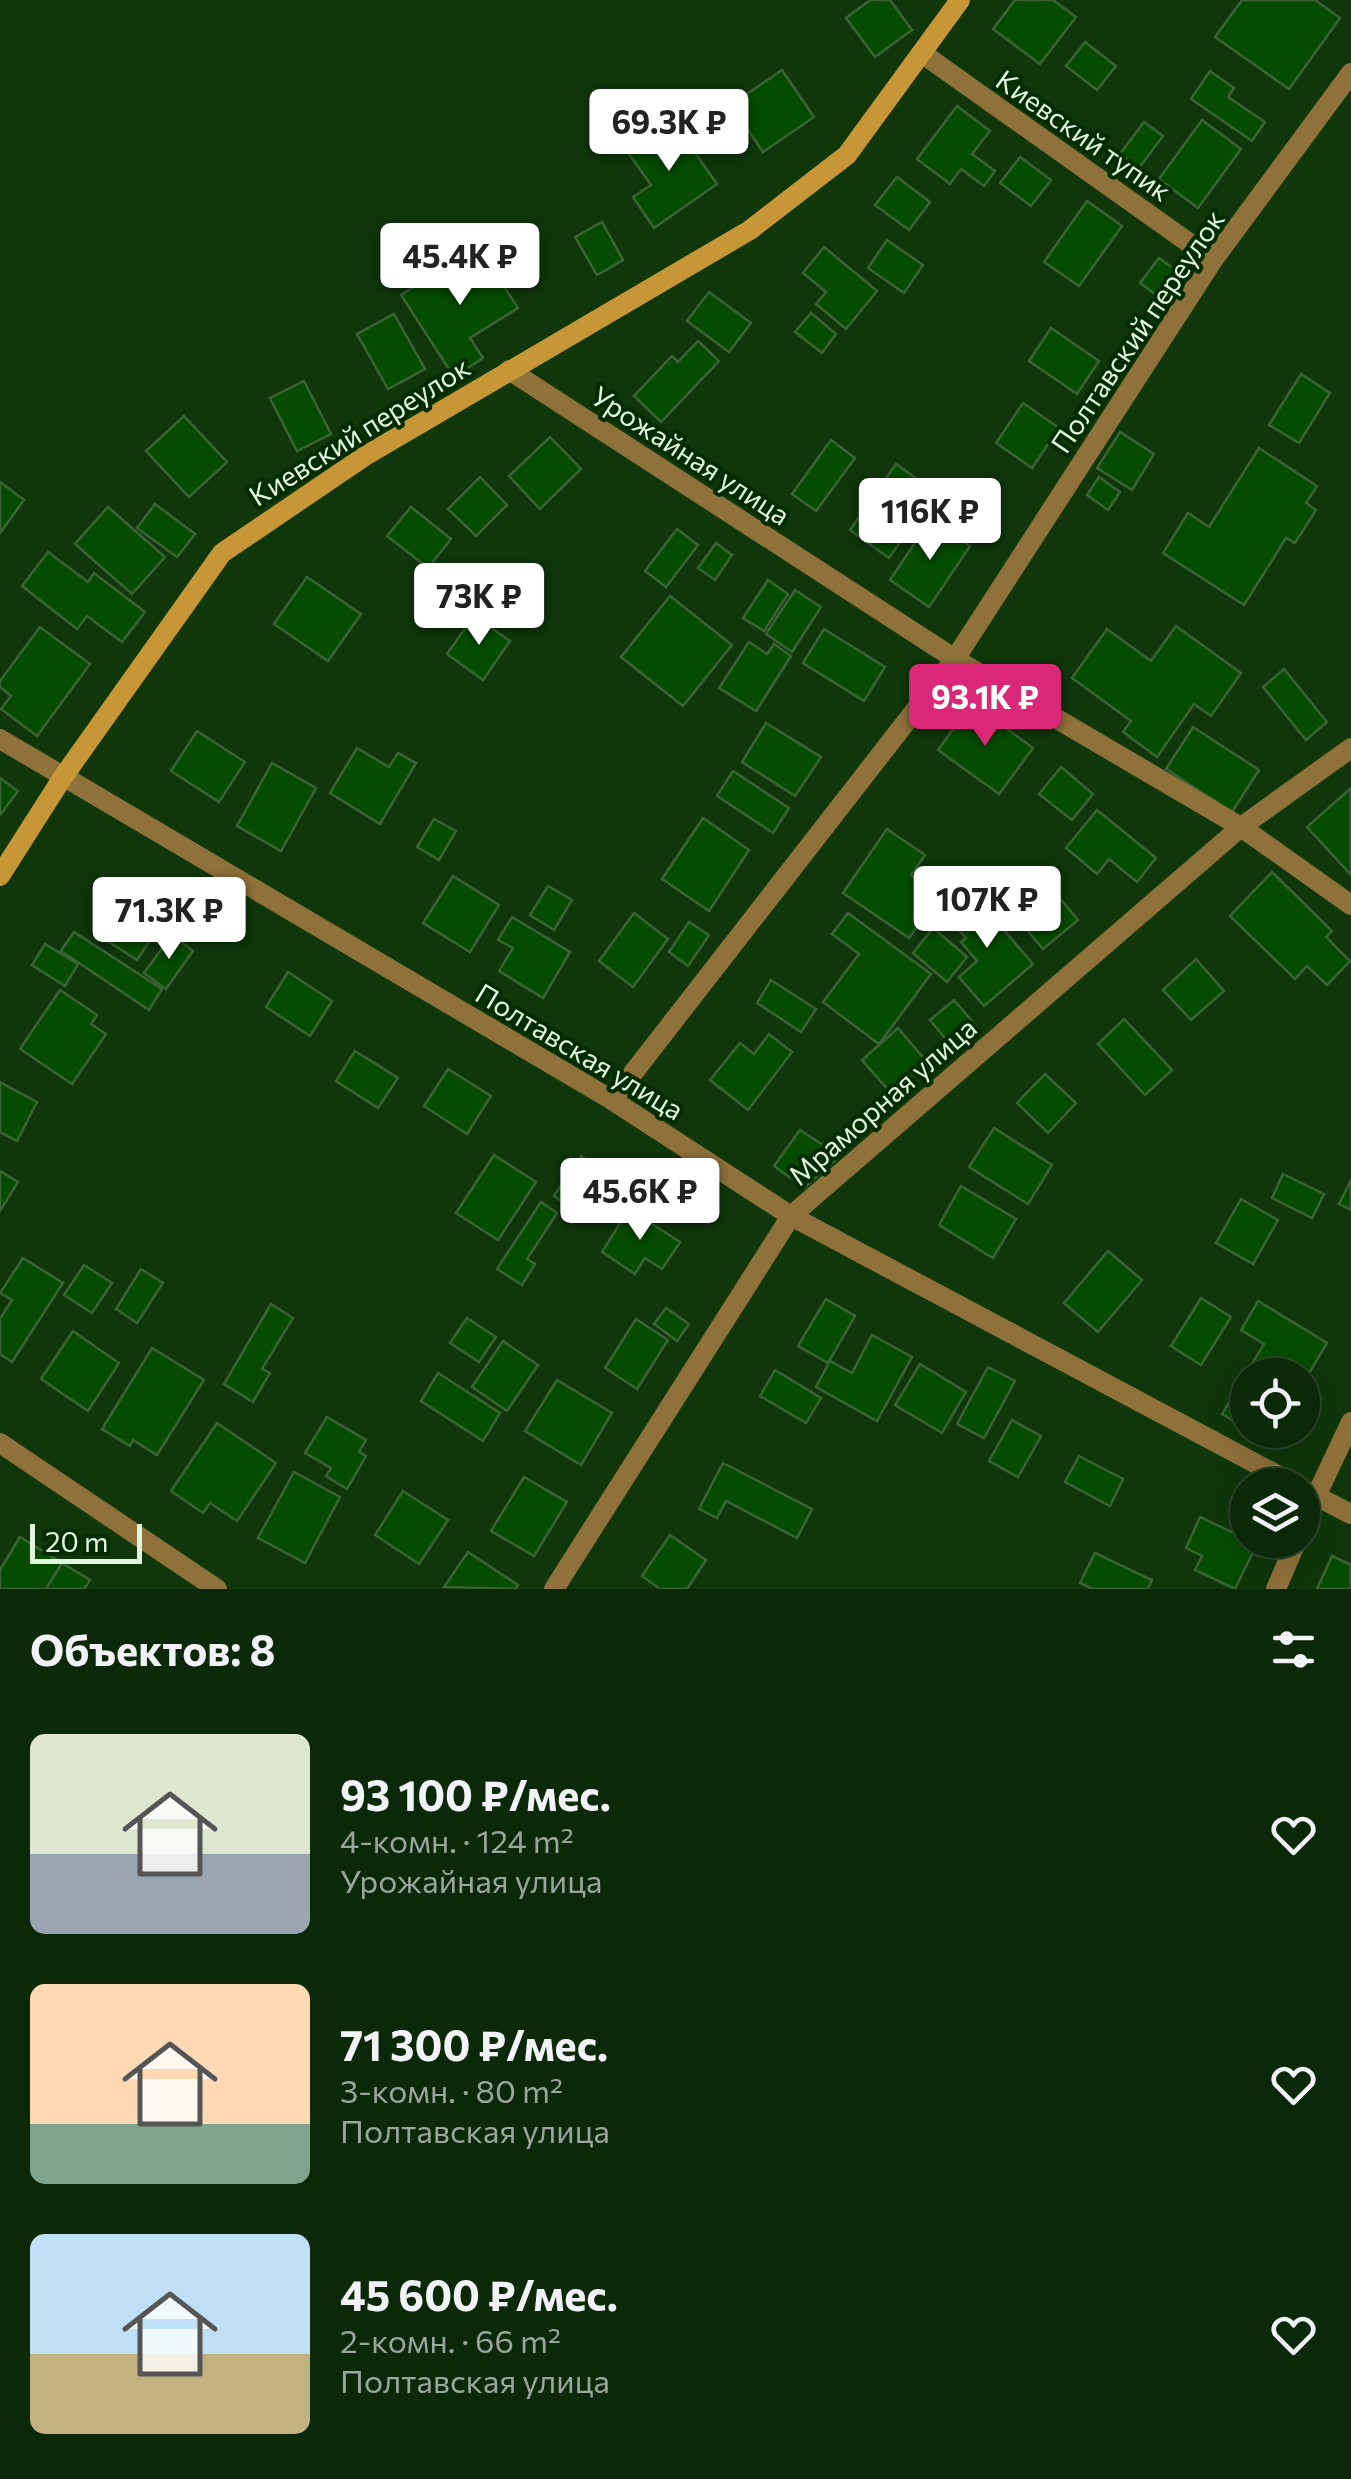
<!DOCTYPE html>
<html lang="ru">
<meta charset="utf-8">
<style>
:root{--surface:#0b2908;--page:#143112;--text:#f1f3f6;--muted:#9aa69c;--line:#2b4529;--accent:#db2777}
body{margin:0;font-family:Commissioner,sans-serif;background:var(--page);color:var(--text);height:100vh;display:flex;flex-direction:column;font-size:38px;white-space:nowrap}
*{box-sizing:border-box;margin:0}
p{font-size:32px;color:var(--muted)}
.icon{flex:none;width:55px;height:55px;fill:none;stroke:currentColor;stroke-width:2;stroke-linecap:round;stroke-linejoin:round}
.map{position:relative;height:1589px;overflow:hidden}
.sheet{display:flex;flex-direction:column;background:var(--surface);flex:1}
.sheet>*{flex:none}
.tools{position:absolute;left:1230px;top:1358px;display:grid;gap:20px}
.tools a{display:grid;place-items:center;width:90px;height:90px;border-radius:50%;background:var(--surface);box-shadow:0 10px 40px #0002,0 0 0 2px var(--line);font-size:50px}
.scale{position:absolute;left:30px;bottom:25px;width:112px;box-sizing:border-box;padding-left:10px;border:5px solid #e0f7dd;border-top:0;font-size:28px;line-height:35px;white-space:nowrap;color:#e0f7dd;-webkit-text-stroke:8px #032c01;paint-order:stroke}
.price{position:absolute;translate:-50% -85px;padding:0 22px;border-radius:10px;background:#fff;color:#222;font-size:32px;line-height:65px;filter:drop-shadow(0 2px 5px #0008)}
.price::after{content:'';position:absolute;left:50%;top:60px;width:30px;height:22px;margin-left:-15px;background:inherit;clip-path:polygon(0 0,100% 0,50% 100%)}
.price.on{background:var(--accent);color:#fff}
ul{padding:0;list-style:none}
li{display:flex;align-items:center;gap:30px;height:250px;padding:0 30px}
li span{display:grid;place-items:center;flex:none;width:280px;height:200px;border-radius:15px;color:#555}
li>.icon{margin-inline-start:auto}
span .icon{width:120px;height:120px;fill:#fffc;stroke-width:1}
li b{font-size:42px}
h2{display:flex;justify-content:space-between;align-items:center;height:120px;padding:0 30px;font-size:42px}
.map>svg:first-child{display:block}
.building{fill:#054c00;stroke:#3b6336;stroke-width:2.5}
.lines{fill:none;stroke-linecap:round;stroke-linejoin:round}
.street{stroke:#8f713a;stroke-width:20}
.secondary{stroke:#c79737;stroke-width:20}
.labels{text-anchor:middle;dominant-baseline:central;stroke-width:8;stroke-linejoin:round;paint-order:stroke}
.street-label{font-size:28px;fill:#e0f7dd;stroke:#032c01}
</style>
<div class="map">
<svg width="1351" height="1589" viewBox="0 0 1351 1589">
<rect width="100%" height="100%" fill="#0f370a"/>
<g class="building">
<polygon points="870,0 890,0 912,30 875,57 846,18"/>
<polygon points="1015,0 1053,0 1076,17 1040,64 993,29"/>
<polygon points="1242,0 1315,0 1340,18 1289,89 1215,37"/>
<polygon points="1085,42 1116,66 1097,90 1066,66"/>
<polygon points="782,70 814,117 763,152 731,105"/>
<polygon points="1210,71 1234,88 1228,97 1265,122 1252,141 1191,99"/>
<polygon points="957,106 990,131 972,154 995,171 984,186 961,169 950,184 917,159"/>
<polygon points="672,120 717,184 654,228 633,197 651,185 627,151"/>
<polygon points="1202,120 1241,149 1198,208 1159,179"/>
<polygon points="1144,122 1163,136 1139,168 1120,154"/>
<polygon points="1020,157 1051,180 1031,206 1000,183"/>
<polygon points="897,177 930,202 909,230 875,205"/>
<polygon points="1087,201 1122,226 1079,286 1044,262"/>
<polygon points="602,222 623,260 597,275 575,237"/>
<polygon points="887,240 923,265 904,293 868,268"/>
<polygon points="478,246 518,308 470,338 483,358 454,377 401,295"/>
<polygon points="824,247 877,291 846,329 816,304 826,292 803,273"/>
<polygon points="1159,258 1178,272 1159,297 1140,283"/>
<polygon points="709,292 751,323 729,352 687,321"/>
<polygon points="811,313 836,334 822,353 795,332"/>
<polygon points="394,314 425,369 388,389 357,334"/>
<polygon points="1051,328 1099,361 1077,394 1029,361"/>
<polygon points="698,341 719,361 661,422 634,396 672,356 678,362"/>
<polygon points="1301,374 1330,393 1299,443 1269,425"/>
<polygon points="304,381 331,434 297,451 270,398"/>
<polygon points="1023,403 1059,428 1032,468 996,443"/>
<polygon points="184,416 227,462 189,497 146,451"/>
<polygon points="1120,432 1154,454 1132,490 1097,468"/>
<polygon points="550,437 581,469 540,509 509,476"/>
<polygon points="831,440 855,458 816,511 792,494"/>
<polygon points="1259,448 1317,486 1306,503 1316,510 1295,543 1286,538 1244,605 1163,553 1188,513 1209,527"/>
<polygon points="896,464 935,492 889,558 850,530"/>
<polygon points="480,477 507,505 476,536 448,509"/>
<polygon points="1099,477 1120,492 1108,510 1087,495"/>
<polygon points="0,482 24,500 0,533"/>
<polygon points="155,504 195,534 177,557 137,528"/>
<polygon points="108,507 165,557 132,594 75,544"/>
<polygon points="411,507 451,539 428,568 387,536"/>
<polygon points="931,519 970,546 929,607 890,580"/>
<polygon points="677,529 698,545 666,587 645,571"/>
<polygon points="716,543 732,555 715,580 698,568"/>
<polygon points="48,552 88,582 94,573 145,612 122,642 87,616 77,629 22,586"/>
<polygon points="307,577 361,614 328,661 274,624"/>
<polygon points="768,580 788,594 764,631 743,618"/>
<polygon points="795,590 821,607 792,652 766,634"/>
<polygon points="670,596 732,645 683,706 621,657"/>
<polygon points="474,616 510,641 483,680 447,654"/>
<polygon points="1176,626 1241,673 1211,716 1194,704 1157,757 1123,732 1131,721 1072,678 1107,629 1151,661"/>
<polygon points="40,627 90,664 37,736 1,709 11,696 0,687 0,681"/>
<polygon points="824,629 885,667 864,701 803,663"/>
<polygon points="749,642 767,654 774,644 791,656 756,711 719,688"/>
<polygon points="1284,669 1327,722 1306,740 1263,687"/>
<polygon points="972,703 1033,748 999,794 938,750"/>
<polygon points="766,723 821,757 795,796 742,762"/>
<polygon points="1193,727 1259,770 1232,812 1166,769"/>
<polygon points="197,731 245,762 219,802 171,771"/>
<polygon points="357,748 389,767 398,753 416,763 380,824 330,793"/>
<polygon points="272,763 316,788 281,851 237,826"/>
<polygon points="1061,767 1093,794 1072,820 1039,794"/>
<polygon points="733,771 789,808 773,833 717,796"/>
<polygon points="0,778 18,791 0,815"/>
<polygon points="1351,788 1351,875 1307,827"/>
<polygon points="1097,810 1156,858 1137,882 1109,859 1097,874 1066,848"/>
<polygon points="703,818 749,850 709,911 662,879"/>
<polygon points="434,819 456,831 439,860 417,847"/>
<polygon points="887,829 925,855 911,875 940,895 909,938 843,893"/>
<polygon points="1272,872 1332,931 1326,937 1350,961 1327,985 1307,966 1295,979 1230,916"/>
<polygon points="453,876 499,905 470,952 423,923"/>
<polygon points="129,882 171,909 137,960 95,933"/>
<polygon points="1048,884 1078,920 1043,949 1013,913"/>
<polygon points="548,886 572,900 554,930 530,915"/>
<polygon points="972,893 1033,964 984,1006 959,977 977,961 961,942 966,938 946,916"/>
<polygon points="634,913 668,939 633,987 599,961"/>
<polygon points="848,913 931,974 879,1044 823,1002 859,954 832,934"/>
<polygon points="512,917 570,952 543,998 499,971 513,948 498,940"/>
<polygon points="689,922 709,935 688,966 669,952"/>
<polygon points="933,928 967,957 947,982 913,953"/>
<polygon points="74,932 162,989 149,1010 61,951"/>
<polygon points="172,935 193,951 166,989 144,973"/>
<polygon points="45,944 78,964 65,986 32,965"/>
<polygon points="1196,959 1224,991 1191,1020 1163,990"/>
<polygon points="288,972 332,1001 310,1036 266,1007"/>
<polygon points="771,980 816,1009 801,1032 757,1003"/>
<polygon points="60,990 97,1015 91,1024 106,1034 72,1084 20,1049"/>
<polygon points="954,1000 977,1027 953,1048 930,1020"/>
<polygon points="1124,1019 1172,1070 1145,1095 1098,1044"/>
<polygon points="898,1028 927,1062 891,1093 862,1060"/>
<polygon points="769,1034 792,1052 748,1110 710,1080 740,1043 754,1054"/>
<polygon points="355,1051 398,1078 378,1108 336,1081"/>
<polygon points="448,1069 491,1096 467,1134 424,1106"/>
<polygon points="1045,1074 1076,1103 1048,1133 1017,1103"/>
<polygon points="0,1082 37,1102 17,1141 0,1132"/>
<polygon points="994,1128 1052,1165 1028,1204 969,1167"/>
<polygon points="800,1130 840,1156 804,1188 774,1166"/>
<polygon points="494,1155 536,1182 498,1240 456,1213"/>
<polygon points="581,1156 615,1179 587,1219 554,1196"/>
<polygon points="0,1171 18,1182 0,1211"/>
<polygon points="1283,1174 1324,1194 1312,1218 1272,1198"/>
<polygon points="1351,1180 1351,1210 1339,1204"/>
<polygon points="961,1186 1016,1219 993,1258 939,1225"/>
<polygon points="1241,1199 1278,1220 1253,1264 1216,1243"/>
<polygon points="541,1202 557,1213 527,1259 535,1264 522,1285 497,1269"/>
<polygon points="629,1209 680,1242 662,1269 645,1258 635,1274 602,1252"/>
<polygon points="1108,1251 1142,1280 1098,1332 1064,1303"/>
<polygon points="23,1258 63,1283 12,1362 0,1354 0,1319 12,1300 0,1293"/>
<polygon points="84,1265 112,1283 92,1313 64,1295"/>
<polygon points="141,1269 163,1283 137,1323 116,1309"/>
<polygon points="1201,1298 1231,1317 1201,1365 1171,1346"/>
<polygon points="826,1299 855,1316 828,1363 798,1346"/>
<polygon points="1258,1301 1327,1343 1302,1385 1302,1375 1248,1375 1248,1429 1222,1414 1264,1344 1241,1330"/>
<polygon points="271,1304 293,1318 262,1369 270,1373 253,1402 224,1384"/>
<polygon points="666,1308 689,1324 677,1341 654,1324"/>
<polygon points="467,1318 496,1337 479,1362 450,1343"/>
<polygon points="636,1319 668,1340 637,1389 605,1368"/>
<polygon points="73,1331 119,1363 88,1411 41,1379"/>
<polygon points="872,1335 912,1357 877,1421 816,1387 830,1361 852,1373"/>
<polygon points="503,1341 538,1365 507,1411 472,1387"/>
<polygon points="152,1348 204,1380 157,1455 133,1440 130,1446 102,1429"/>
<polygon points="920,1364 966,1392 942,1433 895,1405"/>
<polygon points="988,1367 1015,1381 984,1438 957,1424"/>
<polygon points="775,1370 821,1398 806,1423 760,1396"/>
<polygon points="438,1373 500,1413 483,1441 421,1401"/>
<polygon points="557,1380 612,1413 581,1465 525,1431"/>
<polygon points="1302,1387 1321,1399 1301,1432 1297,1430 1302,1430"/>
<polygon points="327,1417 366,1440 359,1452 366,1456 347,1489 326,1476 331,1468 305,1453"/>
<polygon points="1012,1420 1041,1436 1018,1477 989,1461"/>
<polygon points="217,1423 276,1463 237,1521 210,1503 203,1513 171,1491"/>
<polygon points="1079,1456 1123,1479 1110,1506 1065,1482"/>
<polygon points="723,1463 812,1509 797,1538 726,1501 717,1518 699,1509"/>
<polygon points="294,1472 340,1497 305,1563 258,1538"/>
<polygon points="524,1477 567,1502 534,1556 491,1531"/>
<polygon points="403,1491 448,1520 419,1564 375,1535"/>
<polygon points="1200,1517 1257,1544 1235,1589 1195,1570 1202,1556 1186,1548"/>
<polygon points="670,1535 706,1560 687,1589 660,1589 642,1576"/>
<polygon points="20,1537 62,1563 46,1589 0,1589 0,1570"/>
<polygon points="468,1552 518,1585 516,1589 444,1587"/>
<polygon points="1095,1553 1152,1580 1148,1589 1093,1589 1080,1583"/>
<polygon points="1332,1556 1351,1565 1351,1589 1317,1589"/>
<polygon points="62,1563 90,1580 84,1589 46,1589"/>
</g>
<g class="lines">
<g class="street">
<polyline points="923,54 1213,260"/>
<polyline points="509,370 955,659 1241,827 1351,905"/>
<polyline points="0,739 612,1100 791,1216 1296,1485"/>
<polyline points="612,1100 955,659 1213,260 1351,73"/>
<polyline points="0,1443 217,1589"/>
<polyline points="1304,1490 1351,1514"/>
<polyline points="1302,1526 1351,1422"/>
<polyline points="554,1589 791,1216 1241,827 1351,748"/>
<polyline points="1276,1589 1297,1540"/>
</g>
<polyline class="secondary" points="0,876 63,777 222,553 365,456 750,230 847,155 960,0"/>
</g>
<g class="labels">
<g class="street-label">
<text transform="translate(1084 135) rotate(35)">Киевский тупик</text>
<text transform="translate(1137 331) rotate(-56)">Полтавский переулок</text>
<text transform="translate(359 431) rotate(-32)">Киевский переулок</text>
<text transform="translate(691 455) rotate(33)">Урожайная улица</text>
<text transform="translate(580 1051) rotate(31)">Полтавская улица</text>
<text transform="translate(882 1101) rotate(-41)">Мраморная улица</text>
</g>
</g>
</svg>
<div class="tools">
<a><svg class="icon" aria-label="locate" viewBox="0 0 24 24"><circle cx="12" cy="12" r="6"/><path d="M12 2v4M12 18v4M2 12h4M18 12h4"/></svg></a>
<a><svg class="icon" aria-label="layers" viewBox="0 0 24 24"><path d="M12 4l9 5-9 5-9-5zM3 14l9 5 9-5"/></svg></a>
</div>
<div class="scale">20 m</div>
<b class="price" style="left:669px;top:174px">69.3K ₽</b>
<b class="price" style="left:460px;top:308px">45.4K ₽</b>
<b class="price" style="left:930px;top:563px">116K ₽</b>
<b class="price" style="left:479px;top:648px">73K ₽</b>
<b class="price on" style="left:985px;top:749px">93.1K ₽</b>
<b class="price" style="left:987px;top:951px">107K ₽</b>
<b class="price" style="left:169px;top:962px">71.3K ₽</b>
<b class="price" style="left:640px;top:1243px">45.6K ₽</b>
</div>
<section class="sheet">
<h2>Объектов: 8<svg class="icon" aria-label="filters" viewBox="0 0 24 24"><path d="M4 7h16M4 17h16"/><circle cx="9" cy="7" r="2"/><circle cx="15" cy="17" r="2"/></svg></h2>
<ul>
<li><span style="background:linear-gradient(#dfe7d0 60%,#9aa5b1 0)"><svg class="icon" aria-label="home" viewBox="0 0 24 24"><path d="M3 11l9-7 9 7M6 9v11h12V9"/></svg></span><div><b>93 100 ₽/мес.</b><p>4-комн. · 124 m²</p><p>Урожайная улица</p></div><svg class="icon" aria-label="heart" viewBox="0 0 24 24"><path d="M12 20l-8-8c-3-5 5-10 8-4 3-6 11-1 8 4z"/></svg></li>
<li><span style="background:linear-gradient(#ffd9b3 70%,#7fa58c 0)"><svg class="icon" aria-label="home" viewBox="0 0 24 24"><path d="M3 11l9-7 9 7M6 9v11h12V9"/></svg></span><div><b>71 300 ₽/мес.</b><p>3-комн. · 80 m²</p><p>Полтавская улица</p></div><svg class="icon" aria-label="heart" viewBox="0 0 24 24"><path d="M12 20l-8-8c-3-5 5-10 8-4 3-6 11-1 8 4z"/></svg></li>
<li><span style="background:linear-gradient(#bfe0f5 60%,#c2b280 0)"><svg class="icon" aria-label="home" viewBox="0 0 24 24"><path d="M3 11l9-7 9 7M6 9v11h12V9"/></svg></span><div><b>45 600 ₽/мес.</b><p>2-комн. · 66 m²</p><p>Полтавская улица</p></div><svg class="icon" aria-label="heart" viewBox="0 0 24 24"><path d="M12 20l-8-8c-3-5 5-10 8-4 3-6 11-1 8 4z"/></svg></li>
</ul>
</section>
